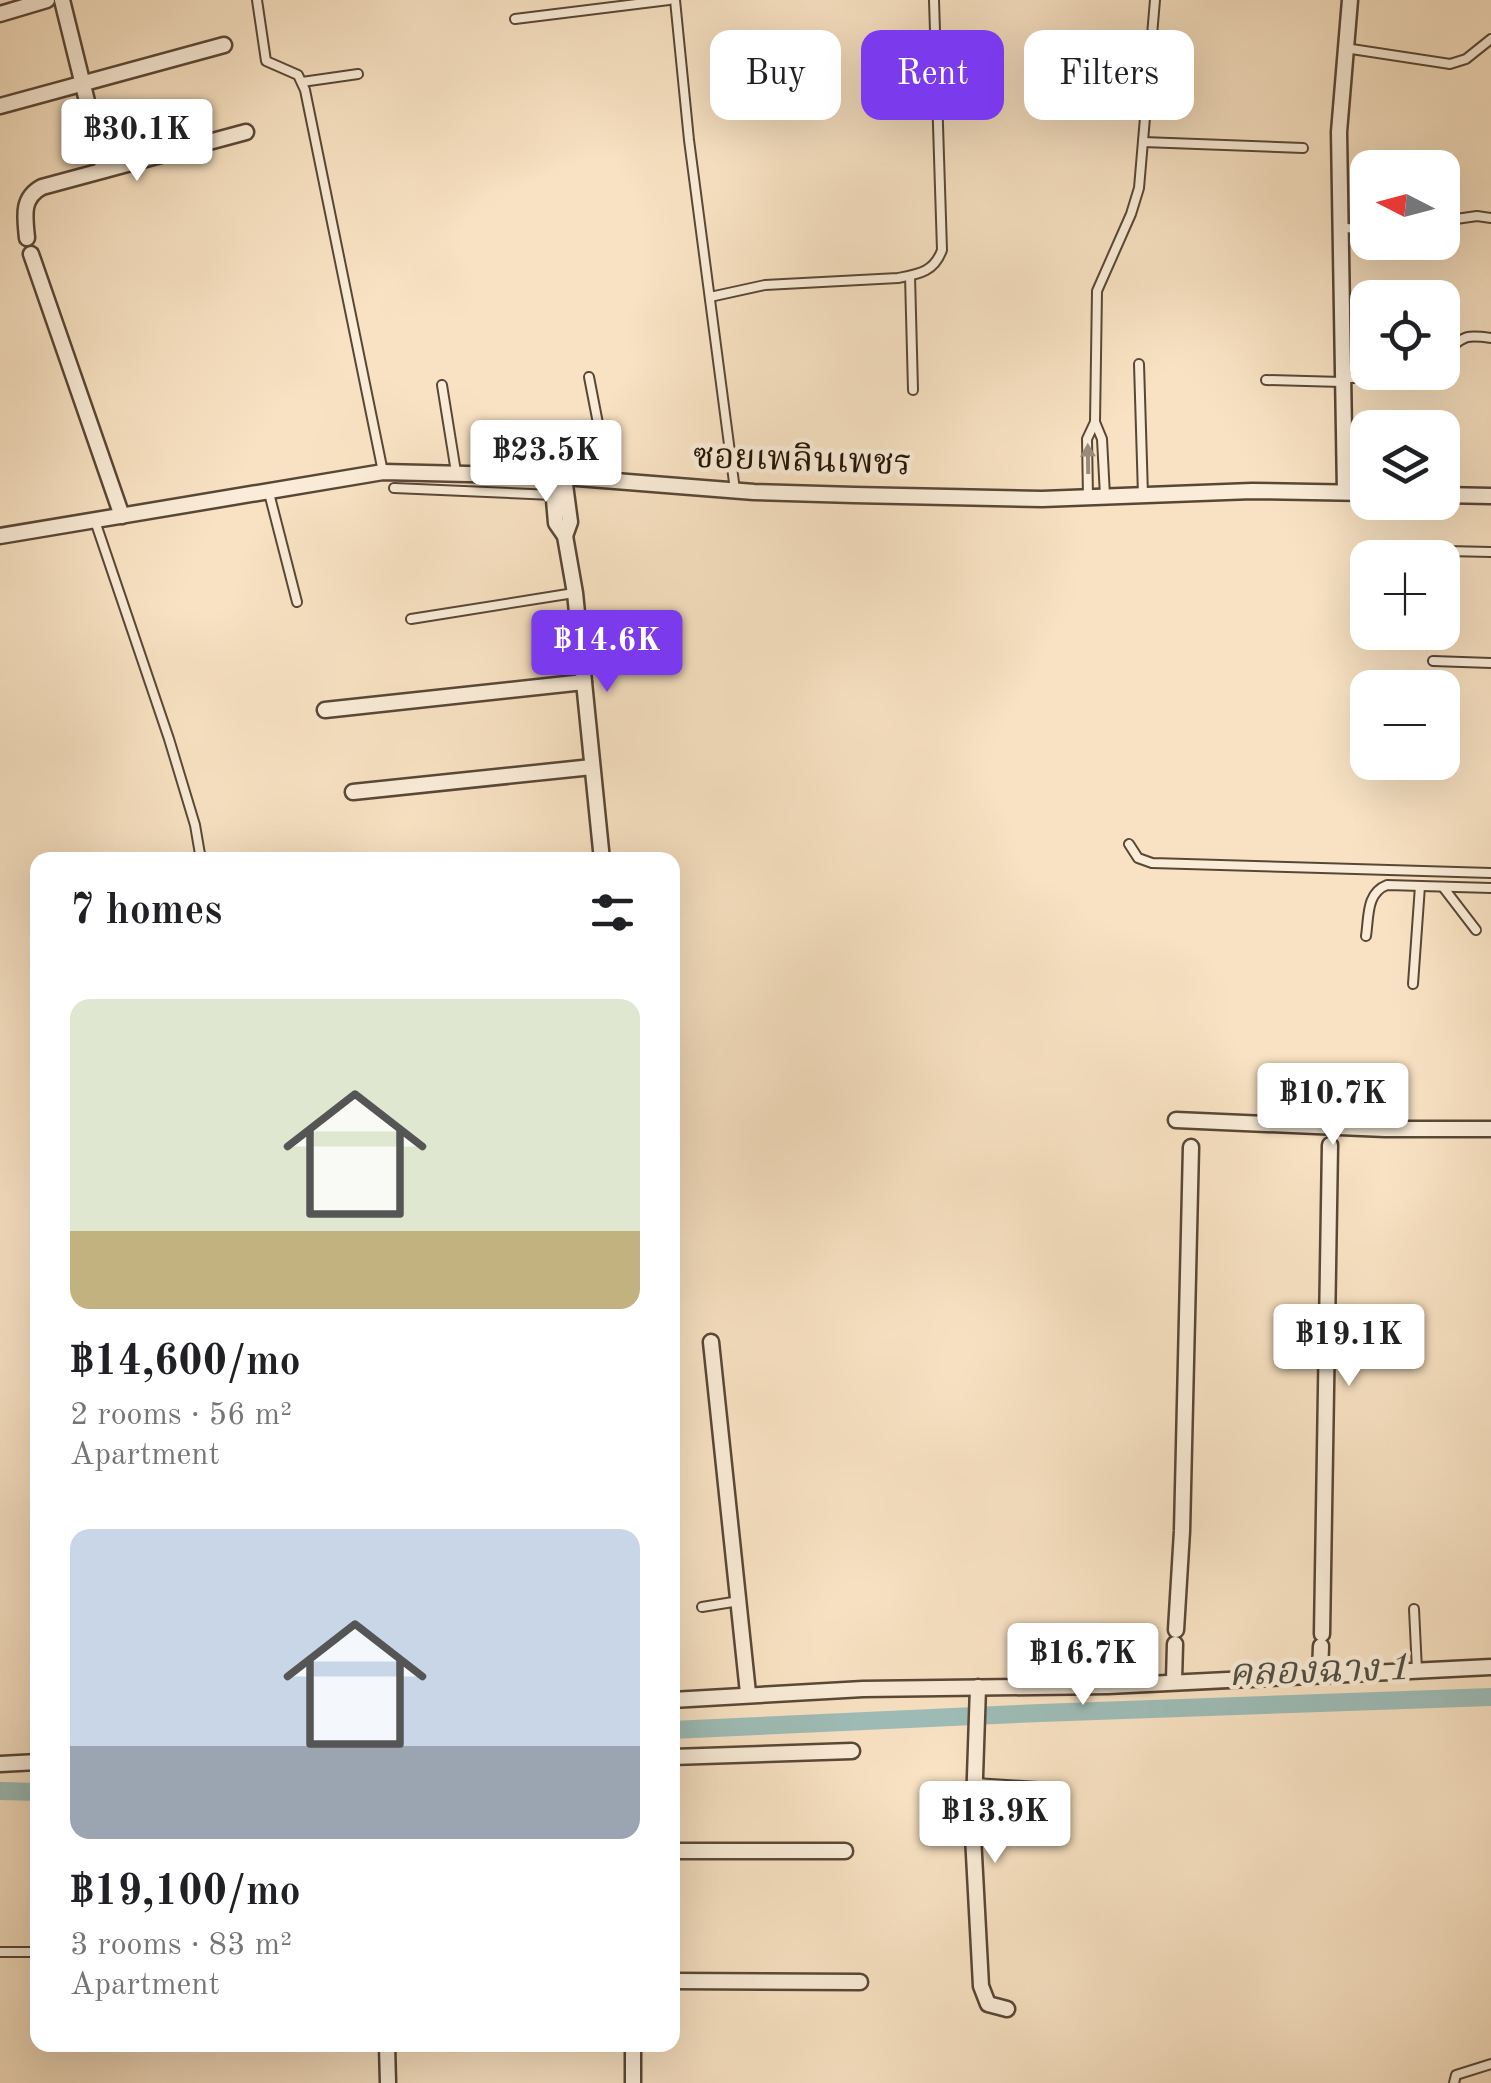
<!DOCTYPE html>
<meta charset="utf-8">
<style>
:root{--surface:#fff;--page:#f2f2f2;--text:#202124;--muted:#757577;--accent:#7c3aed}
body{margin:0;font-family:"Old Standard TT","Noto Serif Thai",serif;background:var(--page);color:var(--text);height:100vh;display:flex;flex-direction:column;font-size:38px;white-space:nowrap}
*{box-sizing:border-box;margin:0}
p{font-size:32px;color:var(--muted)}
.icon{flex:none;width:55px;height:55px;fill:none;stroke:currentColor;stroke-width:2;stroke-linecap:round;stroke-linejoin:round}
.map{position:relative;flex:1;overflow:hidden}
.sheet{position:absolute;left:30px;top:852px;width:650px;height:1200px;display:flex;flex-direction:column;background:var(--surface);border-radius:20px;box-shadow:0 10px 40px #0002}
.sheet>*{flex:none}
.banner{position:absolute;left:710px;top:30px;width:630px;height:90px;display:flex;gap:20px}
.needle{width:65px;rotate:276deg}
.tools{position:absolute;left:1350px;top:150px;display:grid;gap:20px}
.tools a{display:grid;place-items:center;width:110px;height:110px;border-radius:20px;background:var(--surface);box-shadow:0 10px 40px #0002;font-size:50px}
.price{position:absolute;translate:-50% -85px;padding:0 22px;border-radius:10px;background:#fff;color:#222;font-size:32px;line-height:65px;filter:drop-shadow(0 2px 5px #0008)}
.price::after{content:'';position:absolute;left:50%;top:60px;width:30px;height:22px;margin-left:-15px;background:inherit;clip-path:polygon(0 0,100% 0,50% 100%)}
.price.active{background:var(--accent);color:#fff}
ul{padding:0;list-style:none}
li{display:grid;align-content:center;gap:20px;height:530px;padding:0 40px}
li span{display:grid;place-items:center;height:310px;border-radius:20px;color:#555}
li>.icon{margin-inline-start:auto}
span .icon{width:180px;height:180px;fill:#fffc;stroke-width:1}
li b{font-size:42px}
h2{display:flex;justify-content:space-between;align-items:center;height:120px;padding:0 40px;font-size:42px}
.pill{padding:0 35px;border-radius:20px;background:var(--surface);box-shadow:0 10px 40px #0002;font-size:35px;line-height:90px}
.pill.active{background:var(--accent);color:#fff}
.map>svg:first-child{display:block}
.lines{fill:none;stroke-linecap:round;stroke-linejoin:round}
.canal{stroke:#9ebdb8;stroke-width:18}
.lane-casing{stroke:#594736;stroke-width:12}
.street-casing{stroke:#594736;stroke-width:19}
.lane{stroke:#faecd8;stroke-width:8}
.street{stroke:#faecd8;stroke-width:14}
.oneway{fill:#9a8a7a}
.labels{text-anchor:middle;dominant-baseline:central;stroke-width:9;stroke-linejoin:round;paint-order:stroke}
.street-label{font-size:35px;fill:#241307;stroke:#faecd8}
.water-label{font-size:38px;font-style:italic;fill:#4f4e45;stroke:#faecd8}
</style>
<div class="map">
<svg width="1491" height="2083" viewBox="0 0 1491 2083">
<rect width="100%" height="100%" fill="#f8e2c3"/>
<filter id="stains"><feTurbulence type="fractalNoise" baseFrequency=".002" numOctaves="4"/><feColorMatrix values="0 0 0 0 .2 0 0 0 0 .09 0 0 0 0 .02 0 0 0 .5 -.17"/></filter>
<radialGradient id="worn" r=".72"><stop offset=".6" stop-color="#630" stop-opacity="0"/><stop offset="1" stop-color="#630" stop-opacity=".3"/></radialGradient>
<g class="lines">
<g class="canal">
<polyline points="672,1730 1040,1713 1491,1697"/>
<polyline points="0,1791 38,1792"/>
</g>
<defs>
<g id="lane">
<polyline points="257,0 266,61 298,75 305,90 383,472"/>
<polyline points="675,0 689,140 735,490"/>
<polyline points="515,19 669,0"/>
<polyline points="1345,48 1450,64 1466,59 1491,39"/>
<polyline points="302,82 358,74"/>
<polyline points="1143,142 1303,148"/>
<polyline points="1442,221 1477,216 1491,218"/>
<polyline points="1340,227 1368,231"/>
<polyline points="910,276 913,390"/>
<path d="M710,297L765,285L898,278C919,274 934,272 942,250L934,0"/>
<path d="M1442,354C1465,337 1462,334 1491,338"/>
<polyline points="1139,364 1143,495"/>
<polyline points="589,377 609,480"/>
<polyline points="1342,378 1362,378 1371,372"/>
<polyline points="1266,380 1342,382"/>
<polyline points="442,385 456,472"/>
<polyline points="1095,422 1102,439 1105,496"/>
<polyline points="394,488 553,495"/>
<polyline points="269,493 297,602"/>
<polyline points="1088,497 1087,439 1095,422 1097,291 1131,214 1139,188 1155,0"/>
<polyline points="95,521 169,739 195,825 201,860"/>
<polyline points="1447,551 1491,552"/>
<polyline points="411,619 574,593"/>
<polyline points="1433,661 1491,663"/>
<polyline points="1129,844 1138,858 1152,863 1491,873"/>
<polyline points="1443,887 1476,930"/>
<path d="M1366,936C1369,917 1366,893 1387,885L1491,888"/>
<polyline points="1413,984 1420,886"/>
<polyline points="702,1607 739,1601"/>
<polyline points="1414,1609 1417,1670"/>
<polyline points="975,1783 1038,1787"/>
<polyline points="0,1952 38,1952"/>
<polyline points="1454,2083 1456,2075 1491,2064"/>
</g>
<g id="street">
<polyline points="62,0 104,170"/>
<polyline points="0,14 47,0"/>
<polyline points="0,106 224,45"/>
<path d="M27,238C25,217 21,198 42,187L246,132"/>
<polyline points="31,254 122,516"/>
<polyline points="552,476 556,523 565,536 575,593 602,860"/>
<polyline points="564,477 570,522 565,536"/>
<polyline points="1345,492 1339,132 1350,0"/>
<polyline points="1442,495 1491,496"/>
<polyline points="0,536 383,472 552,476 754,492 854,495 1042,499 1252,491 1368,493"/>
<polyline points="325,710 584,682"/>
<polyline points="353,792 592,767"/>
<polyline points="1176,1120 1385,1129 1491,1129"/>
<polyline points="711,1342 748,1693"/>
<polyline points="1176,1630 1182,1531 1191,1147"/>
<polyline points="1322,1634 1330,1145"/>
<polyline points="1320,1674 1321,1646"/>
<polyline points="1174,1680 1175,1644"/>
<polyline points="978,1687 973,1836 981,1986 988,2004 1007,2009"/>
<polyline points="672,1700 863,1689 1108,1686 1491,1667"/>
<polyline points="672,1757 852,1751"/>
<polyline points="0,1764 38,1762"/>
<polyline points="672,1851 845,1851"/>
<polyline points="672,1981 860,1982"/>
<polyline points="387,2045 388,2083"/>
<polyline points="633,2045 633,2083"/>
</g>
</defs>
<use href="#lane" class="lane-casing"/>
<use href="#street" class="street-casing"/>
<use href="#lane" class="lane"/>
<use href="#street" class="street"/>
</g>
<defs><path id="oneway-solid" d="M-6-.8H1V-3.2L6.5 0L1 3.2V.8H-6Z" transform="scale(2.5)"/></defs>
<use class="oneway" href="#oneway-solid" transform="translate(1088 459) rotate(-91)"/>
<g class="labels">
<g class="street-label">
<text transform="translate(802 461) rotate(2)">ซอยเพลินเพชร</text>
</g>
<g class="water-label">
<text transform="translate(1320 1672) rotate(-2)">คลองฉาง 1</text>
</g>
</g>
<rect width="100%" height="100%" filter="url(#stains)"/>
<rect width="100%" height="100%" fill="url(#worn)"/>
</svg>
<div class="tools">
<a><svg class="needle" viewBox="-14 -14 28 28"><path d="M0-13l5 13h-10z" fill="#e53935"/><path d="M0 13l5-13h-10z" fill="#757577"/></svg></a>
<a><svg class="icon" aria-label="locate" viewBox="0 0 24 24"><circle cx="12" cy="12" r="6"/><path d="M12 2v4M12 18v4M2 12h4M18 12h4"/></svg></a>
<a><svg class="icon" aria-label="layers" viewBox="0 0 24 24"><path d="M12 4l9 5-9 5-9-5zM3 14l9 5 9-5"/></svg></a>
<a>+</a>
<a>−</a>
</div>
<b class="price" style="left:137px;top:184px">฿30.1K</b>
<b class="price" style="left:546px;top:505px">฿23.5K</b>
<b class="price active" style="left:607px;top:695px">฿14.6K</b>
<b class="price" style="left:1333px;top:1148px">฿10.7K</b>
<b class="price" style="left:1349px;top:1389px">฿19.1K</b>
<b class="price" style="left:1083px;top:1708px">฿16.7K</b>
<b class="price" style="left:995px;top:1866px">฿13.9K</b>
<div class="banner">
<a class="pill">Buy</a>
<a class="pill active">Rent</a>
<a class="pill">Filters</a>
</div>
<section class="sheet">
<h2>7 homes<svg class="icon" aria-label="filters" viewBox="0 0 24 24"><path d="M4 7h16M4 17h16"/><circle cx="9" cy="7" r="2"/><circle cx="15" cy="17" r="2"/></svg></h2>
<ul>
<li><span style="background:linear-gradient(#dfe7d0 75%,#c2b280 0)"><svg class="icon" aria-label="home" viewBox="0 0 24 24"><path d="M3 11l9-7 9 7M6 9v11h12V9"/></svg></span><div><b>฿14,600/mo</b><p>2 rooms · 56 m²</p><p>Apartment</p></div></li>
<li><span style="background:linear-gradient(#c9d6e8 70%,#9aa5b1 0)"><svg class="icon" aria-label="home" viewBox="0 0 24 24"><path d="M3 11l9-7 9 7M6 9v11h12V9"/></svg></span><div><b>฿19,100/mo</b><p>3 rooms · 83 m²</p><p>Apartment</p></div></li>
</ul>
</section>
</div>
